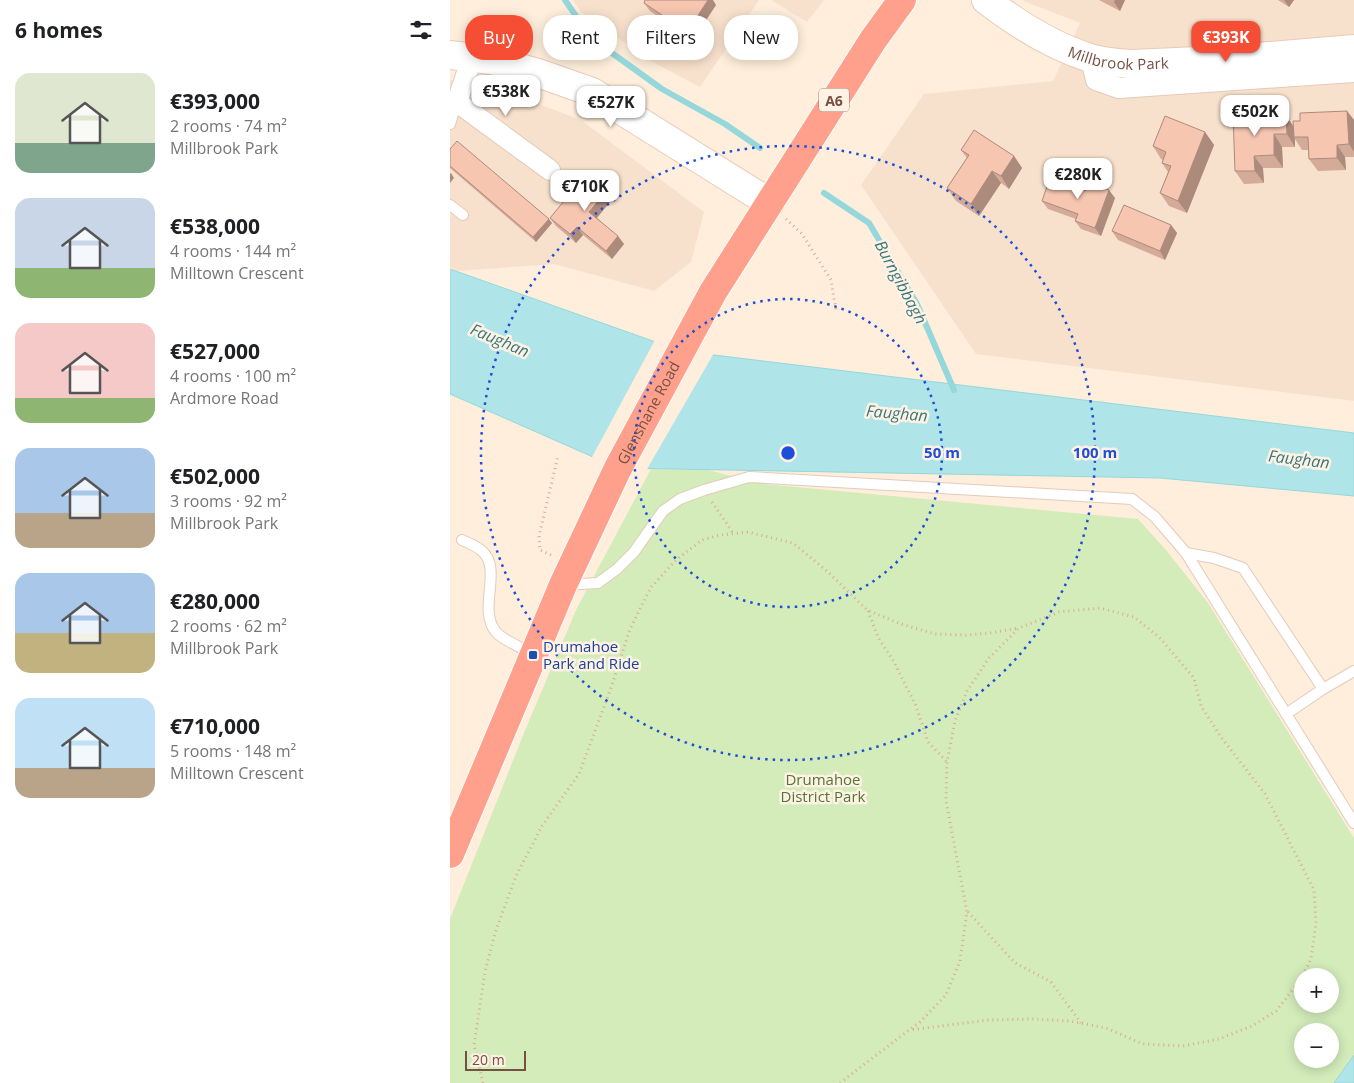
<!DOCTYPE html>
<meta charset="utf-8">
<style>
:root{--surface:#fff;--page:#f2f2f2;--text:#202124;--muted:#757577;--accent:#f54e34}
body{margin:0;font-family:"Open Sans",sans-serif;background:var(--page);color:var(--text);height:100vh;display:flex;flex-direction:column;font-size:19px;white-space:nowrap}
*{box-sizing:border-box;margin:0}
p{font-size:16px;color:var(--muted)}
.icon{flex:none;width:28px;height:28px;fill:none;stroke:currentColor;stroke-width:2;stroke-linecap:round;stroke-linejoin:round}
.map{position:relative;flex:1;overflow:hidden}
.details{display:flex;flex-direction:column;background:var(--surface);width:450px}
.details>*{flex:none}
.banner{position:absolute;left:15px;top:15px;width:475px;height:45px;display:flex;gap:10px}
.tools{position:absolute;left:844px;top:968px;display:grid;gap:10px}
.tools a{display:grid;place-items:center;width:45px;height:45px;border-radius:50%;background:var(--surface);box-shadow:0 2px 12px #0003;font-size:25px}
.scale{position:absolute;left:15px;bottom:12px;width:61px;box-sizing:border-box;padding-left:5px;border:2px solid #755043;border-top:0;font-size:14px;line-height:18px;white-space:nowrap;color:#755043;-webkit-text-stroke:4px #fff2e4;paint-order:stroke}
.price{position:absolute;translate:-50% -42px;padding:0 11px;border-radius:10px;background:#fff;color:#222;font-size:16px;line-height:32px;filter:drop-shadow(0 1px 2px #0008)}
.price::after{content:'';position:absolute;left:50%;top:30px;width:15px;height:11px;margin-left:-8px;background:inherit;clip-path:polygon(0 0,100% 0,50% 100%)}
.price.current{background:var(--accent);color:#fff}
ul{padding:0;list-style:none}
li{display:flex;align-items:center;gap:15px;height:125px;padding:0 15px}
li span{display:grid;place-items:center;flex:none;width:140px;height:100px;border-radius:15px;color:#555}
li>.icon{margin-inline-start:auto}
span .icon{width:60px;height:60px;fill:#fffc;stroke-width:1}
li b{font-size:21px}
h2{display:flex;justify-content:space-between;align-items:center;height:60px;padding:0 15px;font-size:21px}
.chip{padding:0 18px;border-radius:20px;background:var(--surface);box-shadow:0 2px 12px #0003;font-size:18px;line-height:45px}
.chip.current{background:var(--accent);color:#fff}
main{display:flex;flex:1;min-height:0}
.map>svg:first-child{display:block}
.residential{fill:#f8e1cc}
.green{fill:#d3ecba;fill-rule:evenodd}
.water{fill:#afe5e9;stroke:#95d7db}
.pier{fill:#feeedb}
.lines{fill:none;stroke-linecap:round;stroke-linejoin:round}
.stream{stroke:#95d7db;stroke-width:6}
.lane-casing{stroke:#e4cabb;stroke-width:12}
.street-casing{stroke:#e4cabb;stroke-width:22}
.secondary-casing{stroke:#eacab7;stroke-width:30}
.highway-casing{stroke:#fff;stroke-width:30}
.path{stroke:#daaa95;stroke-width:3;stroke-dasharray:1 4;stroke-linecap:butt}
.lane{stroke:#fff;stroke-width:10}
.street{stroke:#fff;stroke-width:20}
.secondary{stroke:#fff;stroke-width:28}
.highway{stroke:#ffa08c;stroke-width:28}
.wall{fill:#d4aa98}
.shaded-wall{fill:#ac8b7c}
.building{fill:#f6c6b1;stroke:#ac8b7c}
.ring{fill:none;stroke:#1d4ed8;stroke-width:2.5;stroke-dasharray:2.5 5}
.transit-dot{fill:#1a4fb4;stroke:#fff2e4;stroke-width:2}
.labels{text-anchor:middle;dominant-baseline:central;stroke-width:5;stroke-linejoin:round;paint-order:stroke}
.shield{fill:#fff2e4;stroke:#9e8173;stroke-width:1}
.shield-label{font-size:14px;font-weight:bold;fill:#755043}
.street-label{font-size:15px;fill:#755043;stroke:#fff2e4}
.transit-label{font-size:15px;fill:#164399;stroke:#fff2e4;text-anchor:start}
.park-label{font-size:15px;fill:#507638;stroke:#fff2e4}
.water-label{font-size:16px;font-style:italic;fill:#36777c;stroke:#fff2e4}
.centre{fill:#1d4ed8;stroke:#fff2e4;stroke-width:2.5}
.ring-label{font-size:15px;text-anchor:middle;font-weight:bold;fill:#1d4ed8;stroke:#fff2e4;stroke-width:5;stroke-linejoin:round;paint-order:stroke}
</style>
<main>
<section class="details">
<h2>6 homes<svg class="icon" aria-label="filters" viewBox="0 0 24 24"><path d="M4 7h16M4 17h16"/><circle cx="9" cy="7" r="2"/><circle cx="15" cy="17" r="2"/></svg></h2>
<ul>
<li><span style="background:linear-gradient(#dfe7d0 70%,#7fa58c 0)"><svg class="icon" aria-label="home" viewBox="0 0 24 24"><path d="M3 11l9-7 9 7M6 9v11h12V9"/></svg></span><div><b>€393,000</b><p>2 rooms · 74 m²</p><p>Millbrook Park</p></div></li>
<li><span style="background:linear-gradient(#c9d6e8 70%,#8fb573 0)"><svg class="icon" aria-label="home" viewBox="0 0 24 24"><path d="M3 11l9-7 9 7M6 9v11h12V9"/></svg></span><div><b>€538,000</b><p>4 rooms · 144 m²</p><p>Milltown Crescent</p></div></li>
<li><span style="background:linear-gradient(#f6c9c9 75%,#8fb573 0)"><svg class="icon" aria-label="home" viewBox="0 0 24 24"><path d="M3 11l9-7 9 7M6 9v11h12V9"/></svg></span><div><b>€527,000</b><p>4 rooms · 100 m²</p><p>Ardmore Road</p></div></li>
<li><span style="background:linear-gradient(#a9c7e8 65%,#b9a48a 0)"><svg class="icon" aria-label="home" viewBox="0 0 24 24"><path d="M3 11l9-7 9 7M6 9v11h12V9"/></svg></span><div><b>€502,000</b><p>3 rooms · 92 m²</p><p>Millbrook Park</p></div></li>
<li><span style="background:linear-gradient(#a9c7e8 60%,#c2b280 0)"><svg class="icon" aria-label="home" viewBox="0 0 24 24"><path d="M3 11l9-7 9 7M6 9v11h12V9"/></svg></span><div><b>€280,000</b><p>2 rooms · 62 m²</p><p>Millbrook Park</p></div></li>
<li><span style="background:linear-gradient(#bfe0f5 70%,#b9a48a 0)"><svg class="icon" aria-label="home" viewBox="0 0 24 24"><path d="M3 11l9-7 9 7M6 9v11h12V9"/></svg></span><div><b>€710,000</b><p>5 rooms · 148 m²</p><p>Milltown Crescent</p></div></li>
</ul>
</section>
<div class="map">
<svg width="904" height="1083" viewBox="0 0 904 1083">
<rect width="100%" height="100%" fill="#feeedb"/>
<g class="residential">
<polygon points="123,0 309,0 250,87 201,61 131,12"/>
<polygon points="321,0 374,0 357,22"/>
<polygon points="571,0 904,0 904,401 526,354 411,185 474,94 603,81 630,23"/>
<polygon points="0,80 47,88 131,120 254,212 241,262 204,291 104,264 7,271 0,267"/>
</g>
<path class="green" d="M201,469L258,470L314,484L688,519L716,550L758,603L904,838V1055L884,1083H0V919L76,728L127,608ZM852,976H880V1004H852ZM852,1031H880V1059H852Z"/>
<g class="water">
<polygon points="0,269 231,351 904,433 904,496 710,478 168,468 0,394"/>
<polygon points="904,1055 904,1083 884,1083"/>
</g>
<polygon class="pier" points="205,340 232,349 264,353 196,471 168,470 141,459"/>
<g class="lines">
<g class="stream">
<polyline points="115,0 141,38 212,89 275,124 310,148"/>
<polyline points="374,193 419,223 467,304 504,390"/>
</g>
<defs>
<g id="lane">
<polyline points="0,124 7,102"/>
<polyline points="0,205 13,215"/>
<path d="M12,540C18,543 27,546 32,551C53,569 27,610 46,632C51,639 74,649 83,654"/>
<polyline points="736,553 764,558 793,568 873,689 836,714"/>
<polyline points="116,585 148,583 167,569 184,552 213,511 230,499 254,490 299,477 682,499 705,517 736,553 904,823"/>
<polyline points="873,689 904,671"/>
</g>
<g id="street">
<polyline points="641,59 646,80 669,88 904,72"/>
<polyline points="0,101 7,102 100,170"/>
<polyline points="7,102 22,58"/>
</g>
<g id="secondary">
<path id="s1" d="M536,0C567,24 602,46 640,58C653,62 669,63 682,64L771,60L904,49"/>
<polyline points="0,55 41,60 88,73 142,92 320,203"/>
</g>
<g id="highway">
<path id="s2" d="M0,854L113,585L168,468L263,292L423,40L452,0"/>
</g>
</defs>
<use href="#lane" class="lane-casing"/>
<use href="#street" class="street-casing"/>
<use href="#secondary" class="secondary-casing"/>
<use href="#highway" class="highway-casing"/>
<g class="path">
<polyline points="336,219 352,234 381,280 386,310"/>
<polyline points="262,502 283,533"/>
<polyline points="101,555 90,550 89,536 108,456"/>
<polyline points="418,611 428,637 444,662 466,706 478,742 497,762"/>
<polyline points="518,912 564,962 601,982 631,1023"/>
<polyline points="33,1083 24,1045 35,972 45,933 66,876 92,826 129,774 161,688 180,629 201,587 226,560 252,540 270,535 298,532 343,543 378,572 417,610 451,624 485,634 516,635 540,633 569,628"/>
<polyline points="390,1083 459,1030 470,1022 496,995 510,961 517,912 496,801 497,762 505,721 517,691 539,658 569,628 609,612 650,608 684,617 709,637 744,678 751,706 771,737 815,794 864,890 866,923 861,959 849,982 826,1011 802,1026 769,1039 733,1046 693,1044 656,1028 620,1021 581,1019 539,1020 459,1030"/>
</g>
<use href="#lane" class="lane"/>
<use href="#street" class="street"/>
<use href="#secondary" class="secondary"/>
<use href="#highway" class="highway"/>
</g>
<g class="wall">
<polygon points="649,0 675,0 670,11"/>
<polygon points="828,0 844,0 839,7"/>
<polygon points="194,3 266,5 243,40 200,11"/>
<polygon points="897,111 904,120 904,157 895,157 896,170 868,171 859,159 858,150 852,150 845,139 845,147 832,147 833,168 813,168 814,183 794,184 785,171 825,116 843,126 850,121"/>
<polygon points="755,132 764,145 737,213 719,206 710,193 718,172 712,163 713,160 711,159 703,146"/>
<polygon points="0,149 102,223 86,242 0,168"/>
<polygon points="511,150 564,156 572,168 559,189 551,183 529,216 506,201 497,188 517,158"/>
<polygon points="635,191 665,198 651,236 631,229 625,221 626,219 598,209 592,201"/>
<polygon points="164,197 147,218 174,244 162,259 133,235 126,243 106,226 100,218"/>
<polygon points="721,225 727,233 715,260 668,240 662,231"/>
</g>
<g class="shaded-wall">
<polygon points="258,0 263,0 266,5 243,40 237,32"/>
<polygon points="665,0 675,0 670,11 664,2"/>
<polygon points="834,0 844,0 839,7"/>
<polygon points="897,111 904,120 904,152 899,144"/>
<polygon points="836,116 845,128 844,137 845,139 845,147 837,134"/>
<polygon points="755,132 764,145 737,213 728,201"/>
<polygon points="824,134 832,147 833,168 824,155"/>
<polygon points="887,145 895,157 896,170 887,158"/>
<polygon points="564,156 572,168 559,189 551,176"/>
<polygon points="804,156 813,168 814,183 805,171"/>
<polygon points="542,171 551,183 529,216 521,204"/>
<polygon points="1,173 4,178 0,183 0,174"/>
<polygon points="158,189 164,197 145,220 139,212"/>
<polygon points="659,190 665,198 651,236 645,228"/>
<polygon points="99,219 102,223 86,242 83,237"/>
<polygon points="721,225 727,233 715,260 710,251"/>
<polygon points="127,227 133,235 126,243 120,234"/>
<polygon points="168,236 174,244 162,259 156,251"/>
</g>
<g class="building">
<polygon points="195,0 258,0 237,32 194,3"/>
<polygon points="897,111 899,144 887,145 887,158 859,159 858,137 844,137 843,121 850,121 850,113"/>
<polygon points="823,113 823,116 836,116 837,134 824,134 824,155 804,156 805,171 785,171 783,114"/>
<polygon points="715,116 755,132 728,201 710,193 721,166 712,163 716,152 703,146"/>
<polygon points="524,130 564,156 551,176 542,171 521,204 497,188 519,155 511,150"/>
<polygon points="7,141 99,219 83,237 0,166 0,149"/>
<polygon points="138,172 158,189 139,212 168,236 156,251 127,227 120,234 100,218"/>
<polygon points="600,178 635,191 638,182 659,190 645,228 625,221 628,214 592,201"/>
<polygon points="674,205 721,225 710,251 662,231"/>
</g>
<g class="ring">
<circle cx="338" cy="453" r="154"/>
<circle cx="338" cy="453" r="307"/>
</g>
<rect class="transit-dot" x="78" y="650" width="10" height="10" rx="2.5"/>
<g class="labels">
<rect class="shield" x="369" y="88.5" width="30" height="23" rx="4"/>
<g class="shield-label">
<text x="384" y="100">A6</text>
</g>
<g class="street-label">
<text stroke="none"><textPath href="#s1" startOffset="148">Millbrook Park</textPath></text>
<text stroke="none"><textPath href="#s2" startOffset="484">Glenshane Road</textPath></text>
</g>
<g class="transit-label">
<text x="93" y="646">Drumahoe<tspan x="93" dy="17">Park and Ride</tspan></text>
</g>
<g class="park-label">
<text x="373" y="779">Drumahoe<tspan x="373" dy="17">District Park</tspan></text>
</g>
<g class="water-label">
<text transform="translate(451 282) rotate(62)">Burngibbagh</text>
<text transform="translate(50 340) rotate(23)">Faughan</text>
<text transform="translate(447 413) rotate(5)">Faughan</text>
<text transform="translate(849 459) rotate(7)">Faughan</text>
</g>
</g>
<circle cx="338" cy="453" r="8" class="centre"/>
<g class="ring-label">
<text x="492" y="458">50 m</text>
<text x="645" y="458">100 m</text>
</g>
</svg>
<div class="tools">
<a>+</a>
<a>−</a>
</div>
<div class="scale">20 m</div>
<b class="price current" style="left:776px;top:63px">€393K</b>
<b class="price" style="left:56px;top:117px">€538K</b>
<b class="price" style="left:161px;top:128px">€527K</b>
<b class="price" style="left:805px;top:137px">€502K</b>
<b class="price" style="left:628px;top:200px">€280K</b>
<b class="price" style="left:135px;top:212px">€710K</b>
<div class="banner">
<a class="chip current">Buy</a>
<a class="chip">Rent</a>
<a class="chip">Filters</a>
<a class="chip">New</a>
</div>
</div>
</main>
